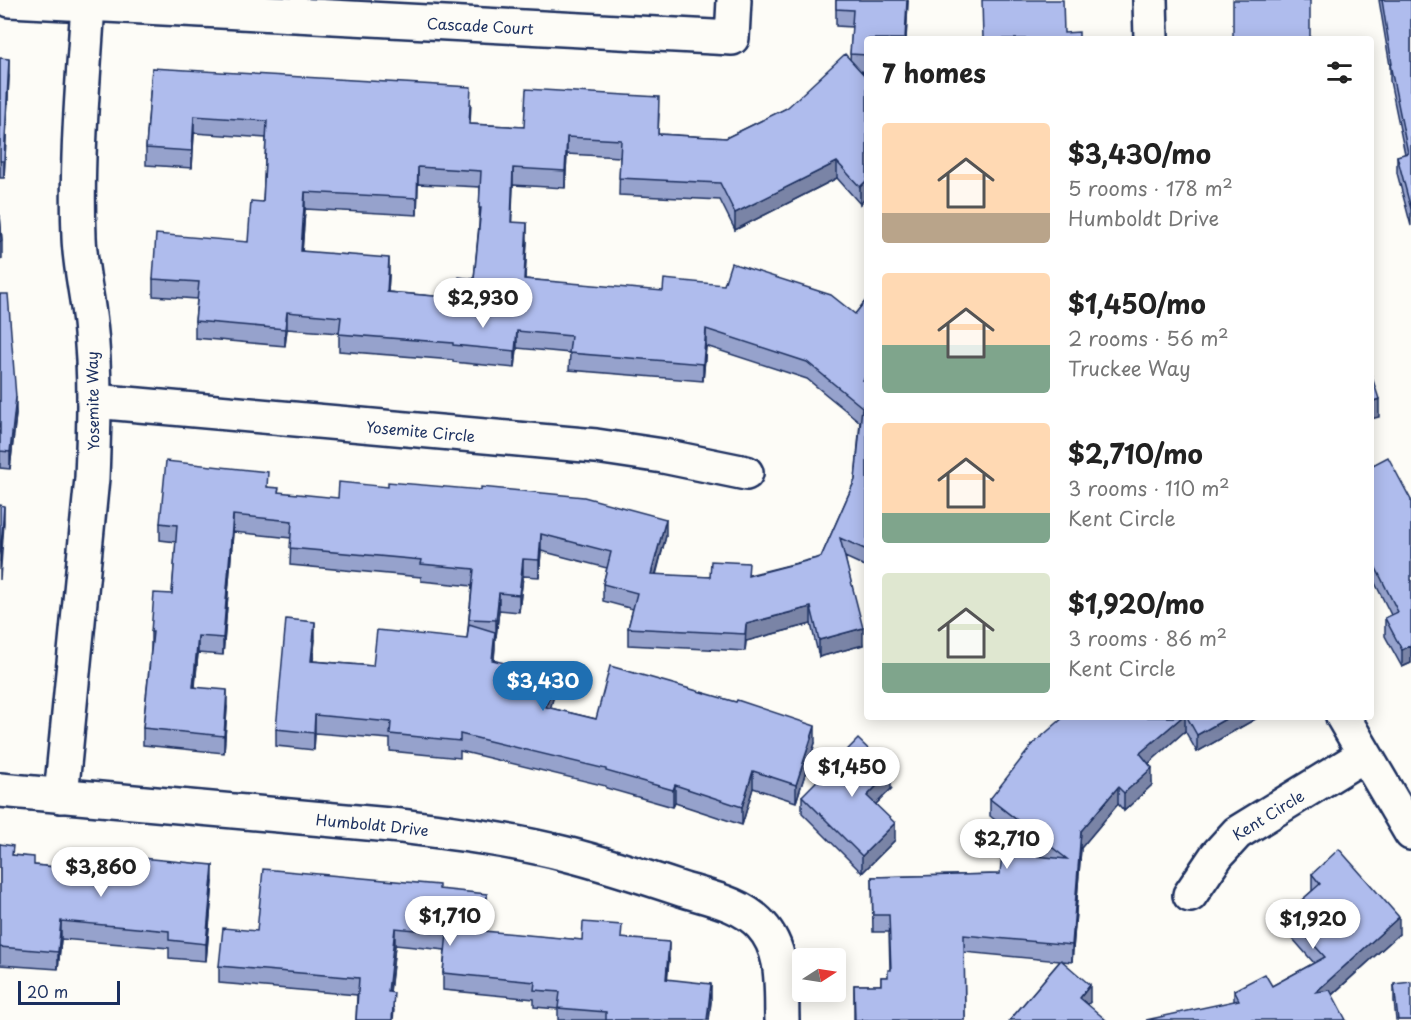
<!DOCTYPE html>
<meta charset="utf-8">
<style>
:root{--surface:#fff;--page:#f2f2f2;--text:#222;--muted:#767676;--accent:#1f6fb2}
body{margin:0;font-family:"Playpen Sans",sans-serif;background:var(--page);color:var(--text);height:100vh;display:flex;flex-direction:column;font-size:22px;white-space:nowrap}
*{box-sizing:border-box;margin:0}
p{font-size:20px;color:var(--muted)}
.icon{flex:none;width:33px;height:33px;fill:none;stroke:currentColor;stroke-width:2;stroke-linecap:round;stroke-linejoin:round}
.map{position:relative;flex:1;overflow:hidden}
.details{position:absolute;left:864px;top:36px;width:510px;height:684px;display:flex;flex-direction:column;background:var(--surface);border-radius:6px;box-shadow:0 3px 15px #0003}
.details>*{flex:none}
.needle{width:39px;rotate:78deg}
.controls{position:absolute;left:792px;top:948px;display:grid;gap:12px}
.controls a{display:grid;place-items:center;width:54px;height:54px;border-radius:6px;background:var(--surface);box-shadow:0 3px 15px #0003;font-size:30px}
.scale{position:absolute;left:18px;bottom:15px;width:102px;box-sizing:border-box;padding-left:6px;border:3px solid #1b2f5e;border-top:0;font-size:16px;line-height:21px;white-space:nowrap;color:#1b2f5e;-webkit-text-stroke:4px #fdfcf7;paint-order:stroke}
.price{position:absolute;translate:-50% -51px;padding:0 14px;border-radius:21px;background:#fff;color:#222;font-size:20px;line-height:39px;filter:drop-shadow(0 2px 3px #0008)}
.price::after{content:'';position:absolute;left:50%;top:36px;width:18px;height:14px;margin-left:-9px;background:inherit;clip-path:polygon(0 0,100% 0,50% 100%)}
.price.on{background:var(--accent);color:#fff}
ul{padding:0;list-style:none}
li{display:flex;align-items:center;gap:18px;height:150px;padding:0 18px}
li span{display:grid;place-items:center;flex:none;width:168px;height:120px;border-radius:6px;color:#555}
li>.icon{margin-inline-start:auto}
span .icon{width:72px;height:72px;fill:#fffc;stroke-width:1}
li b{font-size:26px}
h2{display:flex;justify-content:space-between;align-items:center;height:72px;padding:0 18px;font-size:26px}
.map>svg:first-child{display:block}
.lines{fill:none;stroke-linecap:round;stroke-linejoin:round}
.minor-casing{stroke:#1b2f5e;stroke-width:38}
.minor{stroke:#fdfcf7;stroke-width:33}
.wall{fill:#96a2cc;stroke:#1b2f5e;stroke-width:1.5;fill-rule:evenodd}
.shaded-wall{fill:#7a84a6;stroke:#1b2f5e;stroke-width:1.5}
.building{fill:#afbced;stroke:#1b2f5e;stroke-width:1.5;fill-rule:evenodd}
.labels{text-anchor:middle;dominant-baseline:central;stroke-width:4.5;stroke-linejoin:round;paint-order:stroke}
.street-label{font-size:15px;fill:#1b2f5e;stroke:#fdfcf7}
</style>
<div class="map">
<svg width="1411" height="1020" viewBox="0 0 1411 1020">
<rect width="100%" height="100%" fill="#fdfcf7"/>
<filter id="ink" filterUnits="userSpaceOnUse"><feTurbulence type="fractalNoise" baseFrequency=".0167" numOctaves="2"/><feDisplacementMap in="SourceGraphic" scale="12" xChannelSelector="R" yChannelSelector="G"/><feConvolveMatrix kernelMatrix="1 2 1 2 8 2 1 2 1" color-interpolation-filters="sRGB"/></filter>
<g filter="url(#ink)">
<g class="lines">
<defs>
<g id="minor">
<path id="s1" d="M10,0L732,38L734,0"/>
<polyline points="1150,0 1151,39"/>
<path id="s2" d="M94,401L596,446L663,456L746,473"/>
<polyline points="1343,717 1411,833"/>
<path id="s3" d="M0,790L401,826C456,833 512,840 566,854C606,864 645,877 684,890C710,898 742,904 761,925C785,951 781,987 782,1020"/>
<path d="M61,796L92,478C94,426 96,375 90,323C87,294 80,266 79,237C76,159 83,82 88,5"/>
<path id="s4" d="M1190,895L1217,855L1237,833L1364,755"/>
</g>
</defs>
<use href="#minor" class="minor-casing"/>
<use href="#minor" class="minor"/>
</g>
<g class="wall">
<path d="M836,0H908L906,39H867V72L861,71L867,78V197L860,204L837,178L735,230L720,200L619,195L620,157L567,154L565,188L513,185L511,222L527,240L525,279L855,314L867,299V567L845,557L863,645L819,657L811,624L746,641L745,651L628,645V628L633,609L603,601V584L607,568L541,551L539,577L523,576L519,612L499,610L496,637H495L494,660L555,692L550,708L596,719L815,743L796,802L753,788L742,825L675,803L673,807L606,788V786L460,751V758L390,751V739L315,733L314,750L276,746V729L315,639L313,661L373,666L467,639L472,586L421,581V577L290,565L291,538L233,532L223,655L198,653L195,687L227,707L224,753L143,745V728L151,649V632L172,594L176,542L160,540V523L268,487L279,493L666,536L656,575L710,577L749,575L821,557L855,480L860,422L807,379L706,346L703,381L569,370L570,353L517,348L515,368L453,362V360L339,351V333L287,329L285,346L195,338V321L197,299L153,296V279L248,242L263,202L266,138L194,133L192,168L146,165V148L152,68L471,104L470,124L524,127L659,114L658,134L726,138L787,108L850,60L852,27L836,26ZM418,184L480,187L479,225L474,279L457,298L388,292L389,275L302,251L305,209L417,215Z"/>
<polygon points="1379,0 1411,0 1411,226 1397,173 1397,156 1405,154 1390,81 1390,66"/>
<polygon points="0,58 9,76 4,178 0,178"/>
<polygon points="0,215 2,241 2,259 0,259"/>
<polygon points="0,294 16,414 10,469 0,468"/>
<polygon points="1371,458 1373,465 1411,500 1411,663 1402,667 1385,636 1385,618 1391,615 1372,577 1371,578"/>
<polygon points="1064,717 1259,717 1197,752 1185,731 1149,763 1152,785 1124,811 1118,804 1081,848 1072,962 1062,961 1090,1002 1010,1020 1060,961 964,952 965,1020 854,1020 854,985 881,985 881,977 888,977 890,970 889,932 873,932 872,877 1000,874 1042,857 990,816 990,799"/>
<polygon points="891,789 876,804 895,840 862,873 802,813 802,796"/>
<polygon points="0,844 13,855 34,865 213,882 206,961 169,958 169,948 61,939 58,969 0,965"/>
<polygon points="1312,874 1399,934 1332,995 1234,1001 1234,990 1272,986 1314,963 1286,931 1286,914 1312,891"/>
<polygon points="439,889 487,911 485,932 582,940 622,938 669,959 667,980 711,1001 709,1020 558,1020 558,1009 534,1007 534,999 443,990 443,973 445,950 395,945 390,993 394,1010 393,1020 356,1020 357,995 219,983 219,966 257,931"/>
<polygon points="1394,984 1411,1020 1396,1020 1394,1001"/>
</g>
<g class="shaded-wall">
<polygon points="907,0 908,0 906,39 905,39"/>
<polygon points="9,59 9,76 4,178 4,161"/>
<polygon points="194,116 194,133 192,168 192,151"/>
<polygon points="567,137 567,154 565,188 565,171"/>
<polygon points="837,162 837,178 735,230 735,213"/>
<polygon points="418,167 418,184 417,215 417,198"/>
<polygon points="513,168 513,185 511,239 511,222"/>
<polygon points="867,180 867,197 860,204 860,187"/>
<polygon points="305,192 305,209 301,268 301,251"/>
<polygon points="527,223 527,240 524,296 524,279"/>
<polygon points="389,258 389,275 387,309 387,292"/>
<polygon points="287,312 287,329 285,346 285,329"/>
<polygon points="706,329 706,346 703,381 703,364"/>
<polygon points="517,331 517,348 515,368 515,351"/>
<polygon points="16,397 16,414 10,469 10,452"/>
<polygon points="1379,399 1379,417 1371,419 1371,402"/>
<polygon points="4,506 4,523 0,580 0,562"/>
<polygon points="233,515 233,532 223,655 223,638"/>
<polygon points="666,519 666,536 651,591 651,574"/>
<polygon points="541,534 541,551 539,577 539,560"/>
<polygon points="523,559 523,576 519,612 519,595"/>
<polygon points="1372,560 1372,577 1371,578 1371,561"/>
<polygon points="499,593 499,610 496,637 496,620"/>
<polygon points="811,607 811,624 746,641 745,651 746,624"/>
<polygon points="315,622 315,639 311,678 311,661"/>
<polygon points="863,628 863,645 819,657 819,640"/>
<polygon points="495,632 495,649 492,677 492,660"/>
<polygon points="198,636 198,653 193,704 193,687"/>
<polygon points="1411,645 1411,663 1402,667 1402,650"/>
<polygon points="555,675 555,692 546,724 546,707"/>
<polygon points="227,690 227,707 224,753 224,736"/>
<polygon points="315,715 315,733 314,750 314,733"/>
<polygon points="1182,717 1185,717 1185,731 1140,771 1140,753"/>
<polygon points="1229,717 1259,717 1197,752 1197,735"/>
<polygon points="815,726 815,743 796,802 796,785"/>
<polygon points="1152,768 1152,785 1124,811 1124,793"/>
<polygon points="753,771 753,788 742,825 742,807"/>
<polygon points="891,771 891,789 867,813 867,796"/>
<polygon points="675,785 675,803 673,807 673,790"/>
<polygon points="1118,787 1118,804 1081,848 1072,962 1072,945 1081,831"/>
<polygon points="895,823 895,840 862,873 862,856"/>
<polygon points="213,865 213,882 206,961 206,944"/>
<polygon points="487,894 487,911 484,948 484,931"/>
<polygon points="1399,917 1399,934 1316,1009 1316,992"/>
<polygon points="61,921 61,939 58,969 58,952"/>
<polygon points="395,928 395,945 388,1009 388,992"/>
<polygon points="669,942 669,959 666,997 666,979"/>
<polygon points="711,984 711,1001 709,1020 707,1020"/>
<polygon points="1090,985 1090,1002 1080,1015 1080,998"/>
</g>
<g class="building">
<polygon points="836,0 907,0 905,39 867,39 867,55 850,54 853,10 836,9"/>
<polygon points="982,0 1063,0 1064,33 1079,32 1079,39 983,39"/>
<rect x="1233" y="0" width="77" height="39"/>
<polygon points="1382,0 1411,0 1411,209 1397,156 1408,153 1390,64 1392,64"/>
<path d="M845,54L867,78V180L860,187L837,162L735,213L720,183L619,178L621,140L567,137L565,171L513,168L511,222L527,223L524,279L663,291L664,279L724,285L731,263L831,295L855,314L867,299V375L863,380L867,381V550L840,538L863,628L819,640L811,607L746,624L745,634L628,628L637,593L603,584L611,552L541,534L539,560L523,559L519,595L499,593L496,620L469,619L474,569L421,564L422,560L290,548L292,521L233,515L223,638L198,636L193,687L227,690L224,736L143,728L153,632H151L154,593L172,594L177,525L160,523L166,461L268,472L267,487L279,488L278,492L338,498L339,482L388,487V482L481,490V487L584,497L666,519L651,574L710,577L711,561L749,563L748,576L821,557L855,480L862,407L807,362L706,329L703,364L569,353L571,336L517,331L515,351L453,345V343L339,334L341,317L287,312L285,329L195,321L199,282L153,279L156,234L248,242L251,201L263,202L267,121L194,116L192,151L146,148L152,68L471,87L469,124L524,127L526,89L659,97L658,134L726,138L787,108ZM418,167L481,171L479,208H481L474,279L459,277L457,298L387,292L389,258L301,251L305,192L417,198Z"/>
<polygon points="0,58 9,59 4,161 0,161"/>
<polygon points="0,215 2,241 0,242"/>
<polygon points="0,294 8,294 16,397 10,452 0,451"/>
<polygon points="1371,374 1379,399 1371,402"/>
<polygon points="1388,457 1411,500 1411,645 1402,650 1385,618 1398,612 1372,560 1371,561 1371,458 1373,465"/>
<polygon points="0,505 4,506 0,562"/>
<polygon points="286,619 315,622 311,661 373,666 377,630 467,639 469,624 495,632 492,660 555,675 546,707 596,719 610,666 736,702 737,700 815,726 796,785 753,771 742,807 675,785 673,790 606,771 606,769 460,734 460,741 390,734 391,722 315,715 314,733 276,729"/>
<polygon points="1064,717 1182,717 1140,753 1152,768 1124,793 1118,787 1081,831 1072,945 964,935 965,1020 855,1020 854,985 881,985 881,977 888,977 888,970 891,970 889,915 873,915 872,877 1000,874 1002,853 1067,859 990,799 1033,744"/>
<polygon points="1187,717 1229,717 1197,735"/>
<polygon points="858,739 891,771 867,796 895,823 862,856 802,796"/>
<polygon points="0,844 13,846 12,855 34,857 34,865 88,870 90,853 213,865 206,944 169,940 169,931 61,921 58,952 0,947"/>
<polygon points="1339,849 1399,917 1316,992 1330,990 1346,1020 1146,1020 1239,1000 1234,990 1265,974 1272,986 1325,957 1286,914 1320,884 1312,874"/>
<polygon points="263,869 439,885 439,889 487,894 484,931 582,940 583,922 622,925 621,938 669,942 666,979 711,984 707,1020 606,1020 606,1012 558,1008 560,992 534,990 535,982 443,973 447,933 395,928 388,992 394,993 392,1020 356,1020 359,978 219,966 223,928 257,931"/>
<polygon points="1061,960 1090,985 1080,998 1106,1020 1010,1020"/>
<polygon points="1411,982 1411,1020 1398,1020 1394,984"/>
</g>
</g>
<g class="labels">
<g class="street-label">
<text stroke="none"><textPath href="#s1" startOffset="471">Cascade Court</textPath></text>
<text transform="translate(92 401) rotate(-91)">Yosemite Way</text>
<text stroke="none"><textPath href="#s2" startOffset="328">Yosemite Circle</textPath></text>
<text stroke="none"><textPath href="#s4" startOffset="114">Kent Circle</textPath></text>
<text stroke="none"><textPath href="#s3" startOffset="374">Humboldt Drive</textPath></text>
</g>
</g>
</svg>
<div class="controls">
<a><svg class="needle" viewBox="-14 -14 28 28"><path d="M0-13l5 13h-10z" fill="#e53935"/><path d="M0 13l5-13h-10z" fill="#767676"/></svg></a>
</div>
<div class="scale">20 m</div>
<b class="price" style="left:483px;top:329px">$2,930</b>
<b class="price on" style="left:543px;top:712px">$3,430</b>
<b class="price" style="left:852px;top:798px">$1,450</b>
<b class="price" style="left:1007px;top:870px">$2,710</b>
<b class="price" style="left:101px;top:898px">$3,860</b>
<b class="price" style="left:450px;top:947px">$1,710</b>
<b class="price" style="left:1313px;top:950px">$1,920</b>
<section class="details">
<h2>7 homes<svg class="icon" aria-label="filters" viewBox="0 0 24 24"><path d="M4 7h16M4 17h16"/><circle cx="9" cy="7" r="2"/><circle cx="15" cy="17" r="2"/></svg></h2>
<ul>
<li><span style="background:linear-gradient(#ffd9b3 75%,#b9a48a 0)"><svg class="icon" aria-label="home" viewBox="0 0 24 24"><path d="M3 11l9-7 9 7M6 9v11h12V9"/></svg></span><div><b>$3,430/mo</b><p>5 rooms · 178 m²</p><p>Humboldt Drive</p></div></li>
<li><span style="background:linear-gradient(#ffd9b3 60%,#7fa58c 0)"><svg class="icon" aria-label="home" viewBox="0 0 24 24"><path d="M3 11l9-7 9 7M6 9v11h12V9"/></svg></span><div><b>$1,450/mo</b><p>2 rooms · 56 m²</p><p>Truckee Way</p></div></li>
<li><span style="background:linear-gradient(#ffd9b3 75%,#7fa58c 0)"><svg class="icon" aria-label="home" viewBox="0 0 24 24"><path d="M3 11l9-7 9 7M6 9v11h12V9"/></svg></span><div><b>$2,710/mo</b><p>3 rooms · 110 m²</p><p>Kent Circle</p></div></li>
<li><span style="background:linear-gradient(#dfe7d0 75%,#7fa58c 0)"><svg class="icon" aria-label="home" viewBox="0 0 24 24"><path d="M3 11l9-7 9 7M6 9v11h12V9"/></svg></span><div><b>$1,920/mo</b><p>3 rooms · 86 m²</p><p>Kent Circle</p></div></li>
</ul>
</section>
</div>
